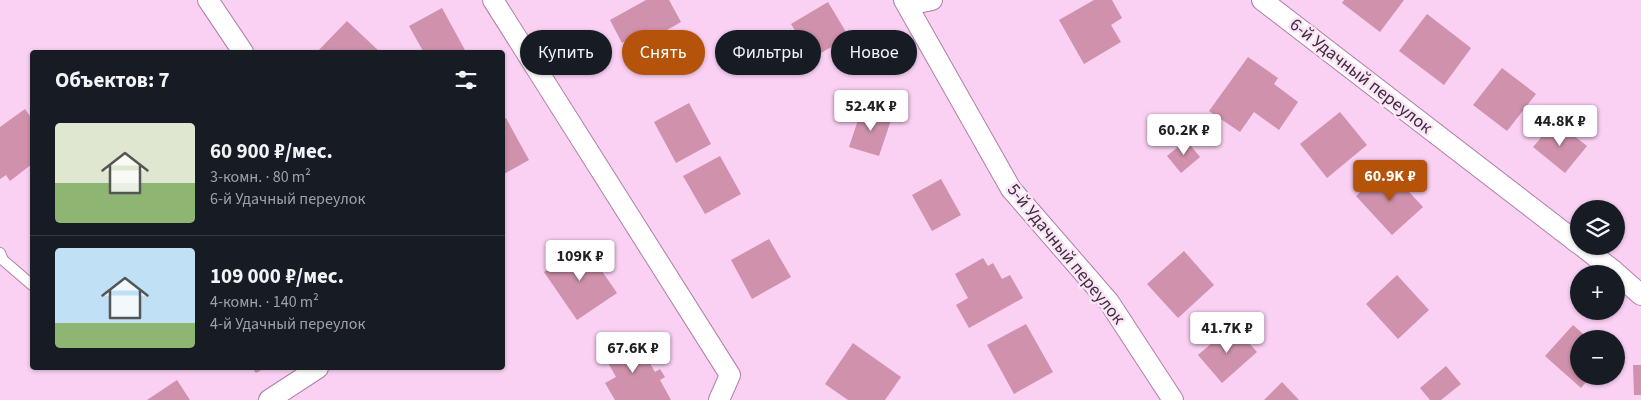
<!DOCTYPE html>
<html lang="ru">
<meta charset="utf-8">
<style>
:root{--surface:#171b24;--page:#20242c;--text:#f1f3f6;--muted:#9ea1a6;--line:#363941;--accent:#b45309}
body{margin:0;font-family:"Source Sans 3",sans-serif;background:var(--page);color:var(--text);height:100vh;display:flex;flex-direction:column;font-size:19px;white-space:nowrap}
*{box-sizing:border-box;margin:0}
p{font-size:16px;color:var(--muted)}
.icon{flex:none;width:28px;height:28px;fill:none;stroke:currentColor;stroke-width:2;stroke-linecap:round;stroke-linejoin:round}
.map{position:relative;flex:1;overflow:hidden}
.drawer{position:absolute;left:30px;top:50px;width:475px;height:320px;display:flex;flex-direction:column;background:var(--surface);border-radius:5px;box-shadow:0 1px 4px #0004}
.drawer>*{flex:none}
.hud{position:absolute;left:520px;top:30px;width:475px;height:45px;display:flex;gap:10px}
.tools{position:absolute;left:1570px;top:200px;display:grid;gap:10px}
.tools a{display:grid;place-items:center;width:55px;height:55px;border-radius:50%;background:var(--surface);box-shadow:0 1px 4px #0004;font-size:25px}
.price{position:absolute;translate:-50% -42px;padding:0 11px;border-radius:5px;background:#fff;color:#222;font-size:16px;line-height:32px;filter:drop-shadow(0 1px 2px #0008)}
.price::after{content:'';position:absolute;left:50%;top:30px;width:15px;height:11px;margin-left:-8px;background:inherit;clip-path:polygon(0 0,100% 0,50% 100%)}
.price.current{background:var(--accent);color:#fff}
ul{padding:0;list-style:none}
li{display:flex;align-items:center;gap:15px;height:125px;padding:0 25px}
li+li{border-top:1px solid var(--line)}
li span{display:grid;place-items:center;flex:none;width:140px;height:100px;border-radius:5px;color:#555}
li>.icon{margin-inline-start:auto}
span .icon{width:60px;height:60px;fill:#fffc;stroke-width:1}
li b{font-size:21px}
h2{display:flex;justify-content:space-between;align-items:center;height:60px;padding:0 25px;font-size:21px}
.pill{padding:0 18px;border-radius:22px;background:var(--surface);box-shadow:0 1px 4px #0004;font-size:18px;line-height:45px}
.pill.current{background:var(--accent);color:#fff}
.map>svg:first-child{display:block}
.building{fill:#cf91ac}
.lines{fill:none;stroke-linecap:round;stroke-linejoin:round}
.service-casing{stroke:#af7fa8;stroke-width:12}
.minor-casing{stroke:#af7fa8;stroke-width:22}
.service{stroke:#fff;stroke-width:10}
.minor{stroke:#fff;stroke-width:20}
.labels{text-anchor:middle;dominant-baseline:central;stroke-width:5;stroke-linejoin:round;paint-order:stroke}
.street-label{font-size:18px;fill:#3f2b3c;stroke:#fae5f6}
</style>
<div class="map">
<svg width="1641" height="400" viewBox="0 0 1641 400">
<rect width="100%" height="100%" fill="#fad0f3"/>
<g class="building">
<polygon points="646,0 669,0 681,22 644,43 639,33 622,43 610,20"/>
<polygon points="1094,0 1112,0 1122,18 1111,25 1121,42 1084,64 1059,20"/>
<polygon points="1344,0 1404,0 1380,32 1342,3"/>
<polygon points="828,2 849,37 812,58 791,24"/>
<polygon points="442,8 466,52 420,52 423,51 409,26"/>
<polygon points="1427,14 1471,48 1444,85 1399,51"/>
<polygon points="347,21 380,52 317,52"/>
<polygon points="1248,57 1278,78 1274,84 1298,102 1279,130 1254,112 1240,132 1209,111"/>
<polygon points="1502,68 1536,94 1507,131 1473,105"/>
<polygon points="689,103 711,144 676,163 654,122"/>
<polygon points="862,108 892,117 879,156 849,147"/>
<polygon points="25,109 32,119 32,164 10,181 6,175 0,179 0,127"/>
<polygon points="1340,112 1367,145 1327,178 1300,144"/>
<polygon points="506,118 529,160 502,175 502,120"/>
<polygon points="1555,121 1587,146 1565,173 1533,147"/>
<polygon points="1186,140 1200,157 1181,173 1167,156"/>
<polygon points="720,156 741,194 705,214 683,176"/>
<polygon points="1387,168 1423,207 1392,235 1356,196"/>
<polygon points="941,179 961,215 932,231 912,195"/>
<polygon points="769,239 791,277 752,299 731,260"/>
<polygon points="584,245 617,293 577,320 544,272"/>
<polygon points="1184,251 1214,285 1178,318 1147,284"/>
<polygon points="983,258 988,266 993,263 1002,279 1010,275 1023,298 969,328 956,305 968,298 955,274"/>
<polygon points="1397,275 1429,310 1398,339 1366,304"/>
<polygon points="1026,324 1053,372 1014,394 987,345"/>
<polygon points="1233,325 1257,352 1222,383 1198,355"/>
<polygon points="1573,325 1589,339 1579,339 1579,376 1591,376 1581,388 1545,356"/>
<polygon points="624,336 629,345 637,341 655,372 660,369 665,377 660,380 671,400 615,400 605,383 616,377 601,350"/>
<polygon points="853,343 901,377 885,400 848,400 825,384"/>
<polygon points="1633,365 1641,365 1641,395 1634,395"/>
<polygon points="1446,366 1461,384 1441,400 1430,400 1420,388"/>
<polygon points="252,368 265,368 256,373"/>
<polygon points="177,380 190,400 147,400"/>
<polygon points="1282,382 1299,400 1264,400"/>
</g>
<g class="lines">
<defs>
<polyline id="service" points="0,253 3,260 32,285"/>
<g id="minor">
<polyline points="208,0 243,52"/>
<polyline points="493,0 730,375 719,400"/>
<polyline points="904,0 1011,189 1109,302 1173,400"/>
<polyline points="1262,0 1579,244"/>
<polyline points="908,5 932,0"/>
<polyline points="1582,246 1614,271 1641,295"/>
<polyline points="269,400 318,368"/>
</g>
</defs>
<use href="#service" class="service-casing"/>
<use href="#minor" class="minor-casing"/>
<use href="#service" class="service"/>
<use href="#minor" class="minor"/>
</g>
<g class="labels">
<g class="street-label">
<text transform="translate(1361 76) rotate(38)">6-й Удачный переулок</text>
<text transform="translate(1066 254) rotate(51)">5-й Удачный переулок</text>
</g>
</g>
</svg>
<div class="tools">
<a><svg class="icon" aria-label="layers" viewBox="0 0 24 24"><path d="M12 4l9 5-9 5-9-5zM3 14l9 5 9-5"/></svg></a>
<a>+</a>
<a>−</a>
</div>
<b class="price" style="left:871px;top:132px">52.4K ₽</b>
<b class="price" style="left:1560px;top:147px">44.8K ₽</b>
<b class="price" style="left:1184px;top:156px">60.2K ₽</b>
<b class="price current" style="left:1390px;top:202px">60.9K ₽</b>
<b class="price" style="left:580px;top:282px">109K ₽</b>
<b class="price" style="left:1227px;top:354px">41.7K ₽</b>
<b class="price" style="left:633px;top:374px">67.6K ₽</b>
<div class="hud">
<a class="pill">Купить</a>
<a class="pill current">Снять</a>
<a class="pill">Фильтры</a>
<a class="pill">Новое</a>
</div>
<section class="drawer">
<h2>Объектов: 7<svg class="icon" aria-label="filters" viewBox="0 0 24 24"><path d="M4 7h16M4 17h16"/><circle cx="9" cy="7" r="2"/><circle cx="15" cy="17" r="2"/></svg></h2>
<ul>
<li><span style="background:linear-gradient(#dfe7d0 60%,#8fb573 0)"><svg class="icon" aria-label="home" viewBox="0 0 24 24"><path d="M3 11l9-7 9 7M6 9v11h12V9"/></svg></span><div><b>60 900 ₽/мес.</b><p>3-комн. · 80 m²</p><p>6-й Удачный переулок</p></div></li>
<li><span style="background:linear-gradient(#bfe0f5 75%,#8fb573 0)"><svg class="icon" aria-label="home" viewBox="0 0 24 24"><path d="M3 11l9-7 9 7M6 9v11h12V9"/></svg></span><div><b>109 000 ₽/мес.</b><p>4-комн. · 140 m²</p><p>4-й Удачный переулок</p></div></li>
</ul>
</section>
</div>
